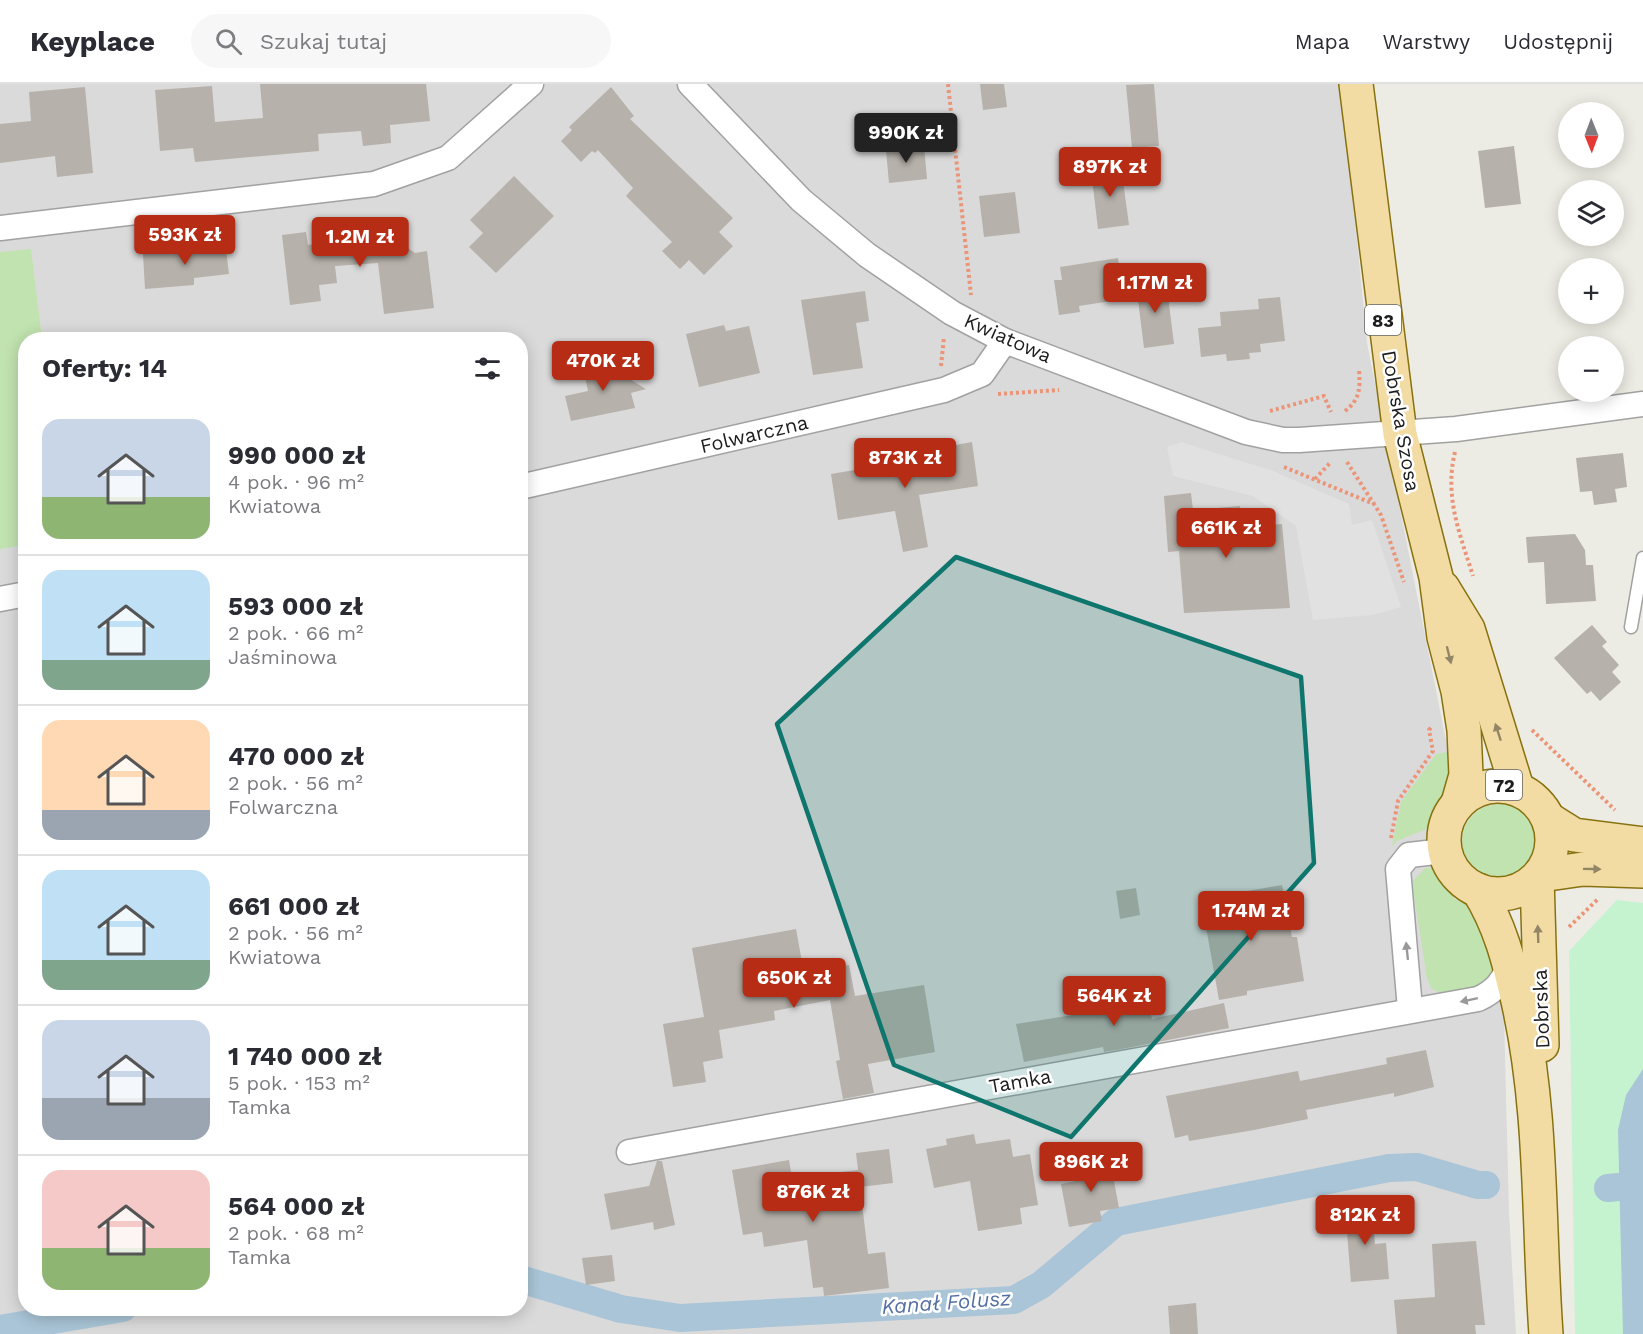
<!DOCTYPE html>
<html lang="pl">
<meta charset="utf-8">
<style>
:root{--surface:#fff;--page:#f7f7f7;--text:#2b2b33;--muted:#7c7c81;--line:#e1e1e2;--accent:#b62c14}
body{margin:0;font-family:"Work Sans",sans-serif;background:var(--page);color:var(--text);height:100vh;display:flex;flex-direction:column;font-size:22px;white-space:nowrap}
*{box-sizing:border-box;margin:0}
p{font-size:20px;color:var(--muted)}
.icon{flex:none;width:33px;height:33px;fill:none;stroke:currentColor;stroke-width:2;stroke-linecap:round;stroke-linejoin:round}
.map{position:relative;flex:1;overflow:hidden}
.panel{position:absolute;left:18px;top:248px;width:510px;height:984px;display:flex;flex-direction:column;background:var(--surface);border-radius:24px;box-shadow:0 3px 15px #0003}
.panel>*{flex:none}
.needle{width:39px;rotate:179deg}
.controls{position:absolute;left:1558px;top:18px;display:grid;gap:12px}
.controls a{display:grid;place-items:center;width:66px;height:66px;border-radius:50%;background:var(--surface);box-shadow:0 3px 15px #0003;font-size:30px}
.price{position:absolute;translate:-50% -51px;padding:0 14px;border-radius:6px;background:var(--accent);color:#fff;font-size:20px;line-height:39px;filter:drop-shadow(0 2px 3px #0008)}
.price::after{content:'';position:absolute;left:50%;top:36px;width:18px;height:14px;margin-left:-9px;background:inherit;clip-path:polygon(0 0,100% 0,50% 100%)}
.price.selected{background:#222;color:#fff}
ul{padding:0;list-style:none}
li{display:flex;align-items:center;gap:18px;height:150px;padding:0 24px}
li+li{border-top:2px solid var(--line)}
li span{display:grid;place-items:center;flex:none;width:168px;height:120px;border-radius:18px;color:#555}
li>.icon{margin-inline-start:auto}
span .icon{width:72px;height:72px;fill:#fffc;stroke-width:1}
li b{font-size:26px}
h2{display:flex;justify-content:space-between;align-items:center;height:72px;padding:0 24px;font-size:26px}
header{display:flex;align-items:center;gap:36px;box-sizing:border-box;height:84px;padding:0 30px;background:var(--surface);border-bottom:2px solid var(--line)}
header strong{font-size:28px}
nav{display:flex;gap:33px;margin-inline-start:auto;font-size:21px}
.search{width:420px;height:54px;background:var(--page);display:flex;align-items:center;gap:15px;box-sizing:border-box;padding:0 21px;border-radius:33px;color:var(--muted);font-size:22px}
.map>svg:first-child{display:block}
.residential{fill:#dbdada;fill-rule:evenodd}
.grass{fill:#c1e3af}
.park{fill:#c5f3d0}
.parking{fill:#e1e1e1}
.water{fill:#a9c5d7}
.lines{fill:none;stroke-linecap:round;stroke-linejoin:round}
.canal{stroke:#a9c5d7;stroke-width:28}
.building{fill:#b6b1aa}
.lane-casing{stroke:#a1a1a1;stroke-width:15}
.street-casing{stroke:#a1a1a1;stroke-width:27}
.primary-casing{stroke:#88720f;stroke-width:36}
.path{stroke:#eb9477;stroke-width:4;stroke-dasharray:3 3;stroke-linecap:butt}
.lane{stroke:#fff;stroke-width:12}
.street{stroke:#fff;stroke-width:24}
.primary{stroke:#f2dca4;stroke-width:33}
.oneway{fill:#928667}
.oneway2{fill:#999}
.marked{fill:#0f766e;fill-opacity:0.2;stroke:#0f766e;stroke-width:4.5;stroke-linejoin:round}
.labels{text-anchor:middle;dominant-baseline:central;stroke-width:5;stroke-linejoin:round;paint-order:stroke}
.shield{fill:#fff;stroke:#616161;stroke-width:1.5}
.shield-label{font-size:18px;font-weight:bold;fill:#1d1d1d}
.street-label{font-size:20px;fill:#1d1d1d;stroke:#fff}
.water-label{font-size:21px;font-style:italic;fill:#546fa3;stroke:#fff}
</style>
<header>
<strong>Keyplace</strong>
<div class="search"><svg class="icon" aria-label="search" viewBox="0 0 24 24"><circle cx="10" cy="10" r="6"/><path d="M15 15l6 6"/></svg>Szukaj tutaj</div>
<nav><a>Mapa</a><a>Warstwy</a><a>Udostępnij</a></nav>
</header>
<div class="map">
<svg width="1643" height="1250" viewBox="0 0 1643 1250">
<rect width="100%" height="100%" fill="#edece4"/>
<path class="residential" d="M0,0H1342L1367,259L1450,677L1441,715L1426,741L1430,779L1494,880L1504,932L1509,1128L1516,1250H0ZM26,255H520V1224H26Z"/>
<g class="grass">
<polygon points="31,165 42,255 26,255 25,461 0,465 0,168"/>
<polygon points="1448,668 1455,669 1448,707 1433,729 1429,744 1397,757 1392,762 1401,718 1436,670"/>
<circle cx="1499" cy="757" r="37"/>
<polygon points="1425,784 1434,784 1455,815 1471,821 1500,879 1493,899 1445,911 1432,905 1427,895 1412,798"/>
</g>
<polygon class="park" points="1617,816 1643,819 1643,1250 1575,1250 1569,867"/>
<polygon class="parking" points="1181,358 1273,387 1349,420 1352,441 1372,436 1401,523 1372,531 1313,536 1296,442 1253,412 1173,392 1167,363"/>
<polygon class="water" points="1643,985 1643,1250 1623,1250 1618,1046 1626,1011"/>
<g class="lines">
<g class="canal">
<polyline points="1608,1104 1619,1103"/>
<polyline points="520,1195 621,1225 680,1234 1014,1216 1041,1201 1116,1138 1389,1084 1417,1083 1478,1101 1486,1101"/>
<polyline points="0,1245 123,1224"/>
</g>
</g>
<g class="building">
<polygon points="260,0 426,0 430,37 390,41 391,59 363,62 361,47 318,50 319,67 195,78 193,64 160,67 155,6 212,2 215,38 263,34"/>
<polygon points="980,0 1004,0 1007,23 983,26"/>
<polygon points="1154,0 1159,62 1132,64 1126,1"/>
<polygon points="85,3 93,89 57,93 55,72 0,79 0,40 31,37 29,8"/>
<polygon points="611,3 634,32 630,35 733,134 719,148 733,162 704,191 689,176 680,185 662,167 672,158 626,112 633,104 598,66 595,69 592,67 581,78 561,57 572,46 569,43"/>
<polygon points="924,62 927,95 889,99 886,66"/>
<polygon points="1514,62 1521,120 1485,124 1478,67"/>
<polygon points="1121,82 1129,141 1098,145 1091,86"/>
<polygon points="514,92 554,132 496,189 469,163 483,149 470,136"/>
<polygon points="1015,108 1020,149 984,153 979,112"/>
<polygon points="395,141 396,156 415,169 427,167 434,224 384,230 378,179 335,182 337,199 319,201 321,217 290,221 282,151 306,148 308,161 370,153 369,144"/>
<polygon points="225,157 229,190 194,194 194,201 145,205 143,170 199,165 199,160"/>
<polygon points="1118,174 1124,215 1079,222 1080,228 1059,231 1054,196 1062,196 1060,183"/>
<polygon points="1166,196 1174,260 1144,264 1136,200"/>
<polygon points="865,207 869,237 856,239 863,284 813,291 801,216"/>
<polygon points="1280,213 1285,257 1260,260 1261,268 1249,269 1250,275 1227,277 1226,270 1201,273 1198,244 1221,242 1220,228 1259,225 1258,215"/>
<polygon points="724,241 726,247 749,242 760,289 699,303 686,250"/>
<polygon points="605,277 606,282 624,278 628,294 646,305 631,309 635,324 571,337 565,312 588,307 583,283"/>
<polygon points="972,358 978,402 919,411 928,463 903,468 895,427 838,436 831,390 919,375 918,368"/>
<polygon points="1623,369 1627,403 1615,405 1617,418 1594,421 1592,407 1580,408 1576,374"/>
<polygon points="1191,409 1193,426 1240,422 1242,443 1282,440 1290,524 1184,529 1179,467 1168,468 1164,412"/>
<polygon points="1575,450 1585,466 1586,481 1593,481 1596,517 1546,520 1544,478 1528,479 1526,453"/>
<polygon points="1592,541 1607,558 1602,562 1619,581 1612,588 1621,598 1600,617 1591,607 1587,610 1554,574"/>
<polygon points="1282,801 1292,853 1297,853 1304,897 1247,907 1247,911 1219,916 1201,815"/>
<polygon points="1136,804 1140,831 1120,835 1116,807"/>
<polygon points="796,845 804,889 849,881 855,912 924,901 935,968 868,980 874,1009 843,1015 836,977 840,976 830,916 774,927 775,936 719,946 723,974 703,978 706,998 673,1003 663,940 704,933 692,864"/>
<polygon points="1120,907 1136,917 1147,914 1152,935 1224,919 1229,944 1117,966 1104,968 1103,963 1024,978 1016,940 1086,929 1083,914"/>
<polygon points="1426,966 1434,1003 1394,1013 1394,1009 1306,1026 1308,1035 1254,1046 1189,1057 1188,1051 1175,1054 1166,1012 1298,987 1300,997 1387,980 1386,974"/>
<polygon points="974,1050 976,1060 1010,1055 1013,1073 1030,1070 1038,1121 1020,1124 1022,1140 978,1147 970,1097 934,1104 926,1065 947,1061 946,1055"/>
<polygon points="889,1065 893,1099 860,1103 856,1069"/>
<polygon points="1109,1070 1119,1124 1100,1127 1102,1137 1069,1143 1061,1100 1086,1095 1083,1075"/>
<polygon points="789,1076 792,1094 858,1086 868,1170 885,1168 889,1204 824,1212 823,1203 813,1204 807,1156 764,1163 762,1148 743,1151 732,1086"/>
<polygon points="657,1077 662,1077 675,1141 654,1146 653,1138 611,1146 604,1110 649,1102"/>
<polygon points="1372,1121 1375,1160 1386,1159 1389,1195 1351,1198 1345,1123"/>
<polygon points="1476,1157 1485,1241 1475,1241 1476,1250 1397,1250 1394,1216 1435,1213 1432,1160"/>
<polygon points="612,1171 615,1197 586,1201 582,1174"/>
<polygon points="1196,1219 1198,1250 1170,1250 1168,1222"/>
</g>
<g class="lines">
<defs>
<polyline id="lane" points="1631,543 1643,474"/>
<g id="street">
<polyline points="690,0 801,116 867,171 952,229 1005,257 1246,348 1283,356 1299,356 1456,345 1643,320"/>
<polyline points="0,144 374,100 448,74 531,0"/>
<polyline points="520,403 944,306 982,290 1005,257"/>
<polyline points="0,515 26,510"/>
<polyline points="1410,925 1398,785 1409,771 1444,767"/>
<path d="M629,1068L1478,915C1496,907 1502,898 1510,880"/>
</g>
<g id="primary">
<polyline points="1356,0 1400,350 1436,493 1444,553 1458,607 1464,646 1466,691 1458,719"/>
<polyline points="1443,504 1468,545 1517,704"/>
<circle cx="1498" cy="756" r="54"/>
<polyline points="1550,736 1574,751 1643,760"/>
<polyline points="1541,791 1583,785 1643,787"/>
<polyline points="1537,794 1542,961"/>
<path d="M1478,806C1500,841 1509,877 1518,917C1543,1027 1538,1139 1546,1250"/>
</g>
</defs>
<use href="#lane" class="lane-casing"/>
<use href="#street" class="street-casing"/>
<use href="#primary" class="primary-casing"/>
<g class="path">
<polyline points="948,0 971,211"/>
<polyline points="941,282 944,253"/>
<polyline points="998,310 1059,306"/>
<polyline points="1270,327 1324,312 1331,328"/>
<path d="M1345,327C1361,315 1360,303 1359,284"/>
<path d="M1455,368C1444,413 1460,450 1473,492"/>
<polyline points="1347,378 1374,420"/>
<polyline points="1284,383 1374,420 1381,431 1404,498"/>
<polyline points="1315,395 1330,379"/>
<polyline points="1532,646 1615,726"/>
<polyline points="1391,754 1398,717 1433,667 1429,646 1432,642"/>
<polyline points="1569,843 1598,815"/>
</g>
<use href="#lane" class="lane"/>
<use href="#street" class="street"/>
<use href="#primary" class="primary"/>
</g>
<defs><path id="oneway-solid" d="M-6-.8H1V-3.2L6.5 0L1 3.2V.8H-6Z" transform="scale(1.5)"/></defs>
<g class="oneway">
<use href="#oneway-solid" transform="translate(1449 571) rotate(76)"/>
<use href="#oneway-solid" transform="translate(1498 648) rotate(-108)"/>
<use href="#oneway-solid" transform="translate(1592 785) rotate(1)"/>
<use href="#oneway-solid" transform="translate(1538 850) rotate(-92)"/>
</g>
<g class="oneway2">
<use href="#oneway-solid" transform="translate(1407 867) rotate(-96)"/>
<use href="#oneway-solid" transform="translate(1469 916) rotate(168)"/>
</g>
<path class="marked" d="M956,473L1301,593L1314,779L1071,1053L894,981L777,640Z"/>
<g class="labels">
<g class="shield">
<rect x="1365" y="221" width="36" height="30" rx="4.5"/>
<rect x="1486" y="686" width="36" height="30" rx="4.5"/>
</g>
<g class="shield-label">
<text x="1383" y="236">83</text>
<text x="1504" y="701">72</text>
</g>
<g class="street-label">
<text transform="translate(1008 254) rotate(24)">Kwiatowa</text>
<text transform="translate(1401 337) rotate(80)">Dobrska Szosa</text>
<text transform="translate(754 350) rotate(-13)">Folwarczna</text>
<text transform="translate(1541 925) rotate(-92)">Dobrska</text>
<text transform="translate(1020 997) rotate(-10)">Tamka</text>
</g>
<g class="water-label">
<text transform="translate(946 1218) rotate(-4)">Kanał Folusz</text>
</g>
</g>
</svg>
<div class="controls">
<a><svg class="needle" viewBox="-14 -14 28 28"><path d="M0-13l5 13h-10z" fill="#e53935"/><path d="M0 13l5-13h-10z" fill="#7c7c81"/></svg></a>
<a><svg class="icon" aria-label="layers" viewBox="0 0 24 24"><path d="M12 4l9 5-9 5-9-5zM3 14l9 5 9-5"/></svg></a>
<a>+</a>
<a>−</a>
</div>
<b class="price selected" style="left:906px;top:80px">990K zł</b>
<b class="price" style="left:1110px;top:114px">897K zł</b>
<b class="price" style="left:185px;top:182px">593K zł</b>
<b class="price" style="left:360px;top:184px">1.2M zł</b>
<b class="price" style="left:1155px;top:230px">1.17M zł</b>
<b class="price" style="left:603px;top:308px">470K zł</b>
<b class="price" style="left:905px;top:405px">873K zł</b>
<b class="price" style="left:1226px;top:475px">661K zł</b>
<b class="price" style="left:1251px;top:858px">1.74M zł</b>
<b class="price" style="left:794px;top:925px">650K zł</b>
<b class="price" style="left:1114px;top:943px">564K zł</b>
<b class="price" style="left:1091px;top:1109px">896K zł</b>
<b class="price" style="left:813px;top:1139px">876K zł</b>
<b class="price" style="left:1365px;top:1162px">812K zł</b>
<section class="panel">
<h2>Oferty: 14<svg class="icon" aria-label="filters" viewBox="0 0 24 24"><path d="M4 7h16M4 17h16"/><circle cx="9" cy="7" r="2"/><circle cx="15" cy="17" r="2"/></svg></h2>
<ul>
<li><span style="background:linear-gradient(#c9d6e8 65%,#8fb573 0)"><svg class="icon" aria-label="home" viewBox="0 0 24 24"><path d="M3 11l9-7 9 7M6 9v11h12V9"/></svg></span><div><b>990 000 zł</b><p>4 pok. · 96 m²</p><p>Kwiatowa</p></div></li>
<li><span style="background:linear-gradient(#bfe0f5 75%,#7fa58c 0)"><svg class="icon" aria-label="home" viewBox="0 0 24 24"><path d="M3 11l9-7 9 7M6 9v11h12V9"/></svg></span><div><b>593 000 zł</b><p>2 pok. · 66 m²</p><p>Jaśminowa</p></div></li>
<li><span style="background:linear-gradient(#ffd9b3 75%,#9aa5b1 0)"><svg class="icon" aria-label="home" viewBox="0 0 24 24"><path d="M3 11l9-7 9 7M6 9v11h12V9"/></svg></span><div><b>470 000 zł</b><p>2 pok. · 56 m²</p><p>Folwarczna</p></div></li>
<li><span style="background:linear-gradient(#bfe0f5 75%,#7fa58c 0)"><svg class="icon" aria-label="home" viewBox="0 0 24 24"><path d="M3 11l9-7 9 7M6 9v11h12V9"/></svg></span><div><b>661 000 zł</b><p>2 pok. · 56 m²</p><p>Kwiatowa</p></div></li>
<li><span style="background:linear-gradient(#c9d6e8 65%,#9aa5b1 0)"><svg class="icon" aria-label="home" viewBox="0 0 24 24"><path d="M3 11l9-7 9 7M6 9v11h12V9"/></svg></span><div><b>1 740 000 zł</b><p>5 pok. · 153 m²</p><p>Tamka</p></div></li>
<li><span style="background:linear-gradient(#f6c9c9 65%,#8fb573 0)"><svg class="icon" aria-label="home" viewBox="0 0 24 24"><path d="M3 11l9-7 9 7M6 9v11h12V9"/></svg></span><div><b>564 000 zł</b><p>2 pok. · 68 m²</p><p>Tamka</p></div></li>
</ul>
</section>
</div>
